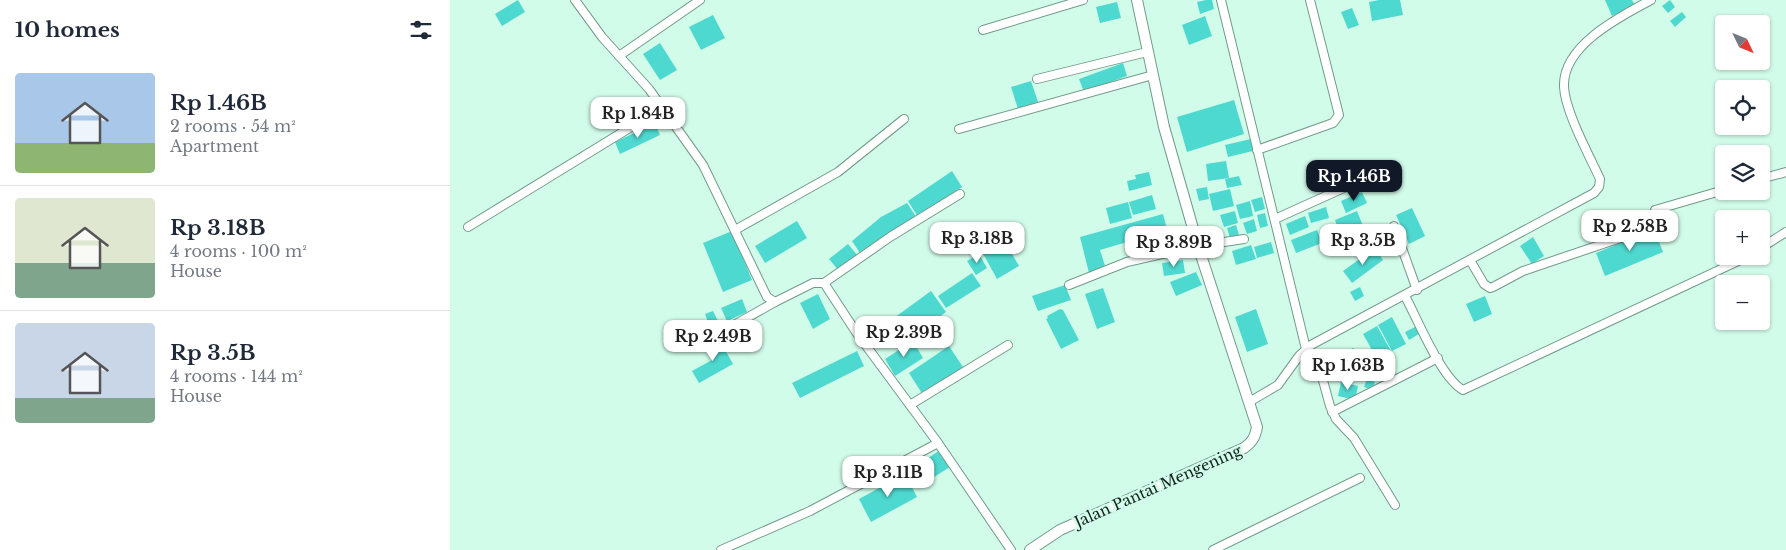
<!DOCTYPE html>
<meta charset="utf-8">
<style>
:root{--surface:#fff;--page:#f6f6f7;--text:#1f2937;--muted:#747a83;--line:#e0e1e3;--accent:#111827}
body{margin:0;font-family:"Libre Baskerville",serif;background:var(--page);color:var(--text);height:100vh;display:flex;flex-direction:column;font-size:19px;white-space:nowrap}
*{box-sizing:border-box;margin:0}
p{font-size:16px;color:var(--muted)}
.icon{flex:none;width:28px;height:28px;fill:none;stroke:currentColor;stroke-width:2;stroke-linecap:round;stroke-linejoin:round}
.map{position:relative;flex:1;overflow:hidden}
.sheet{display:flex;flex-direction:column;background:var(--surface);width:450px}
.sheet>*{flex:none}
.needle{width:32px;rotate:133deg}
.fabs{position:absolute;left:1265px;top:15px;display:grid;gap:10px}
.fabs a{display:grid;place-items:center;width:55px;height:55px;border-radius:5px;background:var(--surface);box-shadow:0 1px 4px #0004;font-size:25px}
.price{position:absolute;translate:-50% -42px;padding:0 11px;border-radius:10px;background:#fff;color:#222;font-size:16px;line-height:32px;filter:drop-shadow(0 1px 2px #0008)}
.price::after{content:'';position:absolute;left:50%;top:30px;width:15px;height:11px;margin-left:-8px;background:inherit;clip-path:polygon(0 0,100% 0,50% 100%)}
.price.active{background:var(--accent);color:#fff}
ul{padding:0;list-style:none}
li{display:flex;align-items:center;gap:15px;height:125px;padding:0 15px}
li+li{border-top:1px solid var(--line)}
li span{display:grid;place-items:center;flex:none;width:140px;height:100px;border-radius:5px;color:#555}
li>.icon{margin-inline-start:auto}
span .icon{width:60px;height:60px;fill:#fffc;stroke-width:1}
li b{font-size:21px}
h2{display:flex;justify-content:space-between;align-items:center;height:60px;padding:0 15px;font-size:21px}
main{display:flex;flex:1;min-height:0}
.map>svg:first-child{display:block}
.building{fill:#4ed9d0}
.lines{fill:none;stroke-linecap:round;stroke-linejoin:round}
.minor-casing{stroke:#729a8a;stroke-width:10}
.tertiary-casing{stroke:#729a8a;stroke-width:12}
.minor{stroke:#fff;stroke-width:8}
.tertiary{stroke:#fff;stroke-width:10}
.labels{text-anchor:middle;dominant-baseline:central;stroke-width:5;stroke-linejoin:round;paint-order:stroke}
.street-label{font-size:15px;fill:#11211b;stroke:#d2fcea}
</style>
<main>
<section class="sheet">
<h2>10 homes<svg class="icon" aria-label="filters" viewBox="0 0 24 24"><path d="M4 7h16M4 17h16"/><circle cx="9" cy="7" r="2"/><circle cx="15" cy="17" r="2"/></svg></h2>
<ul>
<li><span style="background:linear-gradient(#a9c7e8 70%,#8fb573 0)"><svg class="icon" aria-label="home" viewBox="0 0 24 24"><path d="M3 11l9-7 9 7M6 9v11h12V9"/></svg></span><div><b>Rp 1.46B</b><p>2 rooms · 54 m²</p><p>Apartment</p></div></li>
<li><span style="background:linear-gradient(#dfe7d0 65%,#7fa58c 0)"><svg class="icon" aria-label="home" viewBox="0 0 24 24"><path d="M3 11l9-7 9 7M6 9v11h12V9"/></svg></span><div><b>Rp 3.18B</b><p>4 rooms · 100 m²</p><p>House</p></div></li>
<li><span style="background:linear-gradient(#c9d6e8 75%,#7fa58c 0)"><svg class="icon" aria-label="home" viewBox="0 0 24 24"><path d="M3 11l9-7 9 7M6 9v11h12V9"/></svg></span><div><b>Rp 3.5B</b><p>4 rooms · 144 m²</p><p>House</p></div></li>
</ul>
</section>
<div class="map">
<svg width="1336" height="550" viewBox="0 0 1336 550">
<rect width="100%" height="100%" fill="#d2fcea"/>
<g class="building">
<polygon points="68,0 75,12 52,26 45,14"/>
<polygon points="756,0 762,0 764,9 750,14 747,2"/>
<polygon points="929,0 950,0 953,15 922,21 919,2"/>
<polygon points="1155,0 1182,0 1185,5 1162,16"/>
<polygon points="1220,0 1225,7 1218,13 1212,6"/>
<polygon points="667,2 671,18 650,23 646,7"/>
<polygon points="902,8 909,25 898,29 891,12"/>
<polygon points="1232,12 1236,17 1225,27 1220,21"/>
<polygon points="263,15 275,38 251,50 239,27"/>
<polygon points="755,16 762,36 739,45 732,25"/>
<polygon points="210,43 227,70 210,80 193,54"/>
<polygon points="673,63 677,76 634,92 629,79"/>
<polygon points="581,81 588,102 568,109 561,87"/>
<polygon points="784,100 794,134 737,152 727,117"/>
<polygon points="205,123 210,135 170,154 165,142"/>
<polygon points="801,139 803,151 778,157 775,145"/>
<polygon points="776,161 779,178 758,181 756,164"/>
<polygon points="502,171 512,187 468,217 458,201"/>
<polygon points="699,172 702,185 679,191 677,181 686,179 685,175"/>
<polygon points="789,176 792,185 777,188 775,179"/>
<polygon points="757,187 759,199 749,201 746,189"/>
<polygon points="780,189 784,206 763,211 759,194"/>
<polygon points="912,192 917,203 896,213 891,201"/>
<polygon points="702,195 706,209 683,215 679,202"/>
<polygon points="812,197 815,209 805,212 801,200"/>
<polygon points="800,201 803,216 790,219 786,205"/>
<polygon points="678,202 682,218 660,224 656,208"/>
<polygon points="457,203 467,218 441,231 412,256 402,241 431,217"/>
<polygon points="876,207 879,218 861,223 858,213"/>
<polygon points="962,208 975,236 959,244 946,215"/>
<polygon points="785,211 788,223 774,227 770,215"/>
<polygon points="907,211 913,226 890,234 885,220"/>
<polygon points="815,213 818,226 810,228 807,215"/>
<polygon points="713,214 722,248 706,252 701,235 650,250 656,269 639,273 630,237"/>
<polygon points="855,216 859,227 840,235 836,224"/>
<polygon points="804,219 807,231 797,234 793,223"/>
<polygon points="347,221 357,238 315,263 305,246"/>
<polygon points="786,225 789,235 780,238 777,228"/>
<polygon points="1204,229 1213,252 1155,276 1146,253"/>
<polygon points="867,230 872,243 846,253 841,240"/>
<polygon points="282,231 302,280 273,292 253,243"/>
<polygon points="552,236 569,266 547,279 530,248"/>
<polygon points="1083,237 1094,256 1082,264 1070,246"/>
<polygon points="821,242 824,253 807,258 804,247"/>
<polygon points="398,244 408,256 389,271 379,259"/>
<polygon points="801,245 806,259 786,265 782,251"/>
<polygon points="925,248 933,260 902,283 893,271"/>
<polygon points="529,254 537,268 526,275 517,261"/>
<polygon points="733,260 735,273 714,276 712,263"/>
<polygon points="746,272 752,285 726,296 720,282"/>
<polygon points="522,273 531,286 496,308 488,296"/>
<polygon points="615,285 621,300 588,311 582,296"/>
<polygon points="910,287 914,296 905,301 900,292"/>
<polygon points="653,288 665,322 647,329 635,294"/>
<polygon points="481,291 496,312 448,347 433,326"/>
<polygon points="368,294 380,319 363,329 350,303"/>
<polygon points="1035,296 1042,314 1024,322 1016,304"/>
<polygon points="292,299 297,312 277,321 271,308"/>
<polygon points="610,309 613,310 629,340 611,349 596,319 598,318 597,316"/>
<polygon points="806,309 818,344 797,352 785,317"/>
<polygon points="263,311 269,323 260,327 255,314"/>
<polygon points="942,317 956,344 942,351 928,325"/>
<polygon points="927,326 941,351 927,359 913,334"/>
<polygon points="965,327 969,334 959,340 955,332"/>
<polygon points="269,339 283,364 249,383 242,371 262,360 255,347"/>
<polygon points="463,341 473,358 445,376 435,359"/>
<polygon points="499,346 513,367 473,395 459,373"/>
<polygon points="902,348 919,353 915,364 899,359"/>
<polygon points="407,351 414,366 350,398 342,383"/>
<polygon points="890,358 900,361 895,380 885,377"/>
<polygon points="917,379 925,382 922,390 914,387"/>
<polygon points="891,382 908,386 905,400 888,396"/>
<polygon points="490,450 500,467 484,477 474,461"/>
<polygon points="470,462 477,474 465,480 458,468"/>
<polygon points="455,474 467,497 421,522 409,499"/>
</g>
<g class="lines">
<defs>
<g id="minor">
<polyline points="125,0 152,37 199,89 253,165 317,297 325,302 363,283 374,283 406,332 488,443 561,550"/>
<polyline points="771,0 856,349 869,366 880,406 886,419 904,438 945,505"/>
<polyline points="533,30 633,0"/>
<polyline points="169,56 250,0"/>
<polyline points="587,79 697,52"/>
<polyline points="509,129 703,75"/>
<polyline points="807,150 883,123 889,115 860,0"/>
<polyline points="1311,179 1336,172"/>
<polyline points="825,219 898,186"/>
<polyline points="944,226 967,290"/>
<polyline points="18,227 212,108"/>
<polyline points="285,230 388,172 454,119"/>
<polyline points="1311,248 1336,232"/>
<polyline points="1020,260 1034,284 1040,288 1043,287 1073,271 1203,227 1205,210 1274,190"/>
<polyline points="374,283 440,237 510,194"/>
<polyline points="619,285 677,262 748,246 794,239"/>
<path d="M955,296C968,320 991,378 1013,390L1299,256"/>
<polyline points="261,338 325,302"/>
<path d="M799,402L828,385L849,356L861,345L1144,193L1149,187L1150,179C1139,155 1115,111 1114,87C1112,46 1169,17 1201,0"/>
<polyline points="460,405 558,345"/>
<polyline points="882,412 988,358"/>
<polyline points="271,550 360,511 488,443"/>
<polyline points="763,550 910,478"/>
</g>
<path id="tertiary" d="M580,550L610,530L794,448C802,442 805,438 807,427L748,246L714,127L687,0"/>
</defs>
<use href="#minor" class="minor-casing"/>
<use href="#tertiary" class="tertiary-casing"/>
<use href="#minor" class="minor"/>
<use href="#tertiary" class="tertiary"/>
</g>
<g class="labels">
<g class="street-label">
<text transform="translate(708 486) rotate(-24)">Jalan Pantai Mengening</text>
</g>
</g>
</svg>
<div class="fabs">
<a><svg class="needle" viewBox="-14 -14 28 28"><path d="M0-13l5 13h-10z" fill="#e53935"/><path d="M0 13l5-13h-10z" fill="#747a83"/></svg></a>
<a><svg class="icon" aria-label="locate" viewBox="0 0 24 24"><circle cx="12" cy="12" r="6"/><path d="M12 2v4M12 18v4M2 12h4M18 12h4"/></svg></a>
<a><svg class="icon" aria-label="layers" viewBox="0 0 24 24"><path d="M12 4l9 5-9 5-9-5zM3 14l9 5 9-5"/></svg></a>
<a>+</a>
<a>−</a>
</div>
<b class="price" style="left:188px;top:139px">Rp 1.84B</b>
<b class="price active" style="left:904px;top:202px">Rp 1.46B</b>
<b class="price" style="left:1180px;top:252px">Rp 2.58B</b>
<b class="price" style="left:527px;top:264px">Rp 3.18B</b>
<b class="price" style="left:913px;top:266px">Rp 3.5B</b>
<b class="price" style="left:724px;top:268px">Rp 3.89B</b>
<b class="price" style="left:454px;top:358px">Rp 2.39B</b>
<b class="price" style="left:263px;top:362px">Rp 2.49B</b>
<b class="price" style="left:898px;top:391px">Rp 1.63B</b>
<b class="price" style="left:438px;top:498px">Rp 3.11B</b>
</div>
</main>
